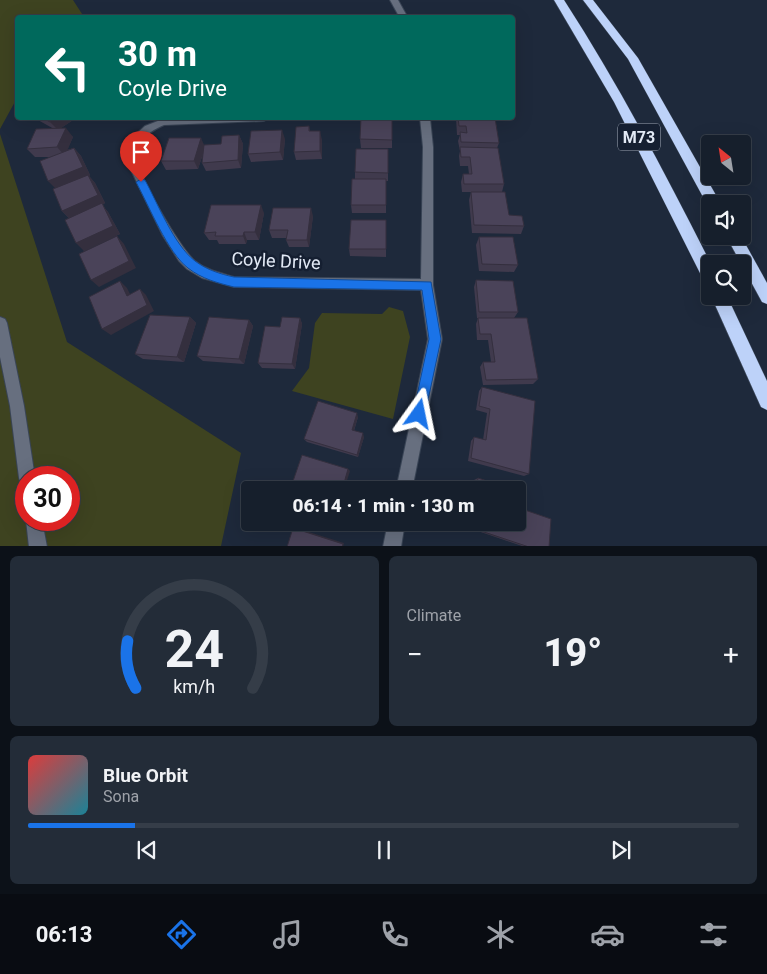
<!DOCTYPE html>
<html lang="en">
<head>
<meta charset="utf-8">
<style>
  :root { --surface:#161f2c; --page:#232c38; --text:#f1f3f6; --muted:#9ea2a9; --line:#353d48; --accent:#1a73e8 }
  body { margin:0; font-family:Roboto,sans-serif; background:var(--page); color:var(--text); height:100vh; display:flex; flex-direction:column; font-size:19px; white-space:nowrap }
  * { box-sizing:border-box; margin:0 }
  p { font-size:16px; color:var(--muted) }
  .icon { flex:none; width:28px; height:28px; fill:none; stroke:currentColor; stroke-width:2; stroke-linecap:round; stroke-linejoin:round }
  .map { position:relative; height:546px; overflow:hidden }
  .drawer { display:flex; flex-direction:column; gap:10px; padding:10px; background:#0c1118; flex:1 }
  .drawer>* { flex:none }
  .banner { position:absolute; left:15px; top:15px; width:500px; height:105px; border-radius:5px; box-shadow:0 5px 20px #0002,0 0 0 1px var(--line); background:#00695c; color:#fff; overflow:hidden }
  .needle { width:32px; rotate:330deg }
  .controls { position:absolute; left:701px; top:135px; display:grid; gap:10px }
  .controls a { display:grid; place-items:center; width:50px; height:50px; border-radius:5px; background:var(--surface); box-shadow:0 5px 20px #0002,0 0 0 1px var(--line); font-size:25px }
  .speed { position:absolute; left:15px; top:466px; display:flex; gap:10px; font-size:25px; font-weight:700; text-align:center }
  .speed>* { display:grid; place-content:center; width:65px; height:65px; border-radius:50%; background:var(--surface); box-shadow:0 5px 20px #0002,0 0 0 1px var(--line); line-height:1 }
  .speed .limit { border:8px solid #d22; background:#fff; color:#111 }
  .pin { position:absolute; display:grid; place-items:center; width:42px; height:42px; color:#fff; margin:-51px -21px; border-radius:50% 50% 50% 0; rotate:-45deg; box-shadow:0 0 5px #0007 }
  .pin .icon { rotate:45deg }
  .me { position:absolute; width:55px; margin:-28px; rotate:12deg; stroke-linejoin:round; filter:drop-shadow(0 0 4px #0008) }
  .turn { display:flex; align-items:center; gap:18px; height:105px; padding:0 20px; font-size:22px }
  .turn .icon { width:65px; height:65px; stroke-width:2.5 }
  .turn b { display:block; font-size:35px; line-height:42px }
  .big { font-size:38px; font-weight:800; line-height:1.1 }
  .drawer .tile { flex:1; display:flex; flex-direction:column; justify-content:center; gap:8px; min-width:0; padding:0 18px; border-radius:8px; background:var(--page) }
  .drawer .dial { align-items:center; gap:0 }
  .dial svg { height:130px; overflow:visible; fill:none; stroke:var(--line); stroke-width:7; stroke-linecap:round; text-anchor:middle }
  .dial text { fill:var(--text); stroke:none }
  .song { display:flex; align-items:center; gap:15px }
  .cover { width:60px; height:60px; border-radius:8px; background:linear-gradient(135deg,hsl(0 70% 55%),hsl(190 70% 35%)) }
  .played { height:5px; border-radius:2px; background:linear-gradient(90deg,var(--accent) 15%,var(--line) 15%) }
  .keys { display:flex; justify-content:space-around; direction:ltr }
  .heat { display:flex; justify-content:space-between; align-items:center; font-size:28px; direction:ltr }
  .drawer .tiles { flex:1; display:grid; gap:10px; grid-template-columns:1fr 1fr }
  .tile:last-child { grid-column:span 2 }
  .trip { position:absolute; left:241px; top:481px; width:285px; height:50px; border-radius:5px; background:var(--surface); box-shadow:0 5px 20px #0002,0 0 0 1px var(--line); font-weight:800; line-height:50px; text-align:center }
  .menu { display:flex; height:80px; justify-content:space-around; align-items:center; background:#090c12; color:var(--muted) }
  .menu .icon { width:35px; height:35px }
  .menu .selected { color:var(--accent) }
  .menu b { font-size:22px; color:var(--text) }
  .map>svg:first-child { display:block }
</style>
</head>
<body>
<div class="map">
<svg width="767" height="547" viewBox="0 0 767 547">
  <rect width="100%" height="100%" fill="#1e293b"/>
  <g fill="#3e4320" fill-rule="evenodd">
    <path d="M0,0h73l11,17 -66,1 -1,80 -17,31z"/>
    <path d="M0,134l67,208 174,111 -20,93h-221zM26,478h43v42h-43z"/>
    <path d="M389,307l14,4 7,26 -17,82 -101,-28 17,-23 6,-45 7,-10 60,1z"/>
  </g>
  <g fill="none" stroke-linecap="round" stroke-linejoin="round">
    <defs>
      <g id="minor">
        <path d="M390,0h8l10,18h-8z"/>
        <path d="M193,118h76l-5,3 -100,4c-9,4 -19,9 -23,18 -2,6 -3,13 -3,19 2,18 43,87 57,99 11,9 26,12 39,16l187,2 2,-132 -3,-29h10l3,29v138l9,54 -30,151h-16l32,-151 -7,-49 -187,-3 -32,-9 -15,-9 -8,-8 -16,-25 -35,-72 3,-22 4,-7 10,-9 18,-7z"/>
        <path d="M0,317l5,2 2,4 17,83 11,72h-9v8l-5,-2 -2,-6 -9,-72 -10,-49z"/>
        <path d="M26,518v2h16l5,27h-18l-3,-27z"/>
        <path d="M388,522h17l-4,25h-18z"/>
      </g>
      <g id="highway">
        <path d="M554,0h10c55,85 101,173 147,264l-1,21 -5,-2 -91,-181z"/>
        <path d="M583,0h10l45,58 83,146h-11l-1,4 -81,-149z"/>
        <path d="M726,236h15l26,47v21l-5,-2z"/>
        <path d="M711,296h16l40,85v29l-6,-3z"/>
      </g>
    </defs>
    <use href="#minor" stroke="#394455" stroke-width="2"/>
    <use href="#highway" stroke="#394455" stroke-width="1"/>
    <use href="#minor" fill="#676f7f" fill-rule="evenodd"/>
    <use href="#highway" fill="#bdd2f9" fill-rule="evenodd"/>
  </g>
  <g fill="#403a4d">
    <path d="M36,118h40l-15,10 12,9 -6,13 7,-2 7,8 9,19 -1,1 6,7 10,20 -3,2 6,7 12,22 -36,17 -15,-33 -7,-7 -7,-23 -3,-31h-17l-8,-8 27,-20 -16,-9z"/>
    <path d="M456,118h39l4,25 -2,5 7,36 -2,8 7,23 15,11 -3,8 -49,-1 -3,-33 2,-8h-9l-1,-10 2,-8h6l-1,-8h-8l-1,-10 1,-5 -2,-10 2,-6h-3z"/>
    <path d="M392,119v29h-31l-1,-9z"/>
    <path d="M309,126l1,5 12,9v19l-26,1 -2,-8z"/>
    <path d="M239,135l4,9 -2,24 -35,3 -4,-8 2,-12 -6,18 -32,1 -5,-9 43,-15 17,-2z"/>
    <path d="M285,139l-2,21 -32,2 -3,-8z"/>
    <path d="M388,149v32h-2v32h-34l-1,-8 4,-26v-7z"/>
    <path d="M264,213l-5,27h-12l-1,4h-27l-2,-4h-8l-5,-7z"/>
    <path d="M313,216l-4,31h-20l-3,-7 1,-2h-15l-3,-8z"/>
    <path d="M386,220v37l-36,-1 -1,-7z"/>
    <path d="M479,237l39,28 -4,7 -35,-1 -3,-26z"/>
    <path d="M476,280l42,32 -4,6 24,61 -5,5 -50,1 -3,-18 3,-5h8l-3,-22h-11l-1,-16 2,-6h-1l-3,-31z"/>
    <path d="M190,317l6,6 -12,39 -41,-3 -8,-5z"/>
    <path d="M300,318l2,6 -7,45 -33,-1 -4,-5 22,-36z"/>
    <path d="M249,320l4,6 -9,38 -41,-3 -6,-5z"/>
    <path d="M482,387l47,87 -5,2 -56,-15 3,-20 3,-4 9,3 4,-27 -11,-3 3,-19z"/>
    <path d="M358,417l-4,14 10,6 -6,20 -51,-15 -3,-3z"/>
    <path d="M478,478l37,12h-42l1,-10z"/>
    <path d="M522,509l27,38h-24l-59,-20 1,-5h51z"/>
  </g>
  <g fill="#342f3e">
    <path d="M56,118h20l-18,12 -8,-8z"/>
    <path d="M66,128l7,9 -8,19 -8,-9z"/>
    <path d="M282,130l3,9 -2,21 -3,-8z"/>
    <path d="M320,131l2,9v19l-2,-8z"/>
    <path d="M239,135l4,9 -2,24 -3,-8z"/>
    <path d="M201,138l4,9 -7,22 -4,-8z"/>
    <path d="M74,148l7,8 9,19 -1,1 6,7 10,20 -3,2 6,7 12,22 -36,17 -8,-8 -6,-24 -8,-8 -6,-22 -8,-8z"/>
    <path d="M261,205l3,8 -5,27 -4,-8z"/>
    <path d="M311,208l2,8 -4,31 -2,-7z"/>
    <path d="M244,232l3,8 -1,4 -3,-8z"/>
    <path d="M117,236l7,8 12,24 -37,19 -8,-7z"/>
    <path d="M120,281l7,7 7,14 -7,-6z"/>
    <path d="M140,289l6,6 8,16 -43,24 -9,-6z"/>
    <path d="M190,317l6,6 -12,39 -7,-5z"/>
    <path d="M300,318l2,6 -7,45 -3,-5z"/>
    <path d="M249,320l4,6 -9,38 -5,-5z"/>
    <path d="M357,413l1,4 -5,16 -1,-3z"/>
    <path d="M363,433l1,4 -6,20 -1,-2z"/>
    <path d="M348,469l2,2 -6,19h-2z"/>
    <path d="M293,528h3l48,15 -1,4z"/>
  </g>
  <g fill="#4a4359" stroke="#342f3e">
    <path d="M43,118h13l-6,4z"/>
    <path d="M361,118l31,1v21l-32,-1z"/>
    <path d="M458,118h37l4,25 -38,-1 -1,-10 7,1 -1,-7h-7z"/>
    <path d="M309,126v5h11v20l-26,1 2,-25z"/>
    <path d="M66,128l-9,19 -30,2 9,-20z"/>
    <path d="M282,130l-2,22 -32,2 3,-23z"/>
    <path d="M239,135l-1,25 -36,3 2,-18 17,-1 1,-8z"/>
    <path d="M169,138h32l-7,23h-33z"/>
    <path d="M460,147l38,1 6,36h-40l-1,-10h9l-2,-17h-9z"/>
    <path d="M74,148l9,19 -35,14 -8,-20z"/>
    <path d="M356,149h32v24l-33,-1z"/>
    <path d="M88,175l10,20 -36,16 -9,-22z"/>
    <path d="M352,179h34v26h-35z"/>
    <path d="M471,192h34l4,23 13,1 2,10 -50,-1z"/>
    <path d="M102,203l11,23 -37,17 -11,-23z"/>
    <path d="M211,205h50l-6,27h-11l-1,4h-28l1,-4 -12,1z"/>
    <path d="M273,208h38l-4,32h-21l2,-10h-19z"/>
    <path d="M351,220h35v29h-37z"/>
    <path d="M117,236l12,25 -38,19 -12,-26z"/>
    <path d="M479,237h34l5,28 -36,-1z"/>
    <path d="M476,280l37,1 5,31h-39z"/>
    <path d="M120,281l7,15 13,-7 7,16 -45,24 -13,-32z"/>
    <path d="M150,315l40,2 -13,40 -42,-3z"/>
    <path d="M209,317l40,3 -10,39 -42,-3z"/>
    <path d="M282,317l18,1 -8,46 -34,-1 7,-37 15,1z"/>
    <path d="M478,318h49l11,61 -52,1 -3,-18h12l-4,-28h-11z"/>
    <path d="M482,387l53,14 -6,73 -58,-16 3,-21 12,3 4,-31 -11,-3z"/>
    <path d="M318,401l39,12 -5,17 11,3 -6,22 -53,-16z"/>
    <path d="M302,455l46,14 -6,21h-52z"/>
    <path d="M478,478l37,12h-39z"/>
    <path d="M518,491l6,2 -2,16 29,10 -2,28h-20l-60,-20 1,-5h48z"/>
    <path d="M293,528l50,16 -1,3h-55z"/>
  </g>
  <path fill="#1a73e8" stroke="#114b97" d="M141,179l4,1c13,24 29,65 50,81 12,9 25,13 39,16l197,5 10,57 -17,80 -5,2 -4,-2 -2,-5 16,-75 -7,-49 -188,-3c-16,-4 -32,-8 -46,-19 -20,-15 -39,-62 -52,-86z"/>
  <g text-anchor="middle" stroke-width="5" stroke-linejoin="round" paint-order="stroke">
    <rect fill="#151f31" stroke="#a4acba" stroke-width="1" x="618" y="123.5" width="42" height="27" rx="4"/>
    <g font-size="16" font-weight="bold" fill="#e2e9f5">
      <text x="639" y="143">M73</text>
    </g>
    <g font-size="18" fill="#e2e9f5" stroke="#151f31">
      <text transform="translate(276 261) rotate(3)" y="6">Coyle Drive</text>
    </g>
  </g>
</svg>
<div class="controls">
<a><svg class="needle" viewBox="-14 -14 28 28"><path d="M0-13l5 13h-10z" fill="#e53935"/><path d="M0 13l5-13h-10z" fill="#9ea2a9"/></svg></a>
<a><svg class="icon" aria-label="sound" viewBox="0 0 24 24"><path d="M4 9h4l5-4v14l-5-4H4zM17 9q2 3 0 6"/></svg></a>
<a><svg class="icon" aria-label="search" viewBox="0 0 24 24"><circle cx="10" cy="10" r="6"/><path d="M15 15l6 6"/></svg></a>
</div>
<div class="speed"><div class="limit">30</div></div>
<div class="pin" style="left:141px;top:182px;background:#d93025"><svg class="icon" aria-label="arrive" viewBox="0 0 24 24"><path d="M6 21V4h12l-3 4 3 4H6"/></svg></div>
<svg class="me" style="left:419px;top:414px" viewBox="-20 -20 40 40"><path d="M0-17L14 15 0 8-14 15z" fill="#1a73e8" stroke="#fff" stroke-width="4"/></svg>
<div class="trip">06:14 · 1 min · 130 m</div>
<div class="banner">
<div class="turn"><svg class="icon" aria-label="left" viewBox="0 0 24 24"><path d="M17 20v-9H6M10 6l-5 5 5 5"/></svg><div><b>30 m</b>Coyle Drive</div></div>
</div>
</div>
<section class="drawer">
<div class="tiles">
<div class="tile dial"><svg viewBox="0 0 100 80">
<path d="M14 69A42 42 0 1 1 86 69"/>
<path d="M14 69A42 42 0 0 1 9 40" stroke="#1a73e8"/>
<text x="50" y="56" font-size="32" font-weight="700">24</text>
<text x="50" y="72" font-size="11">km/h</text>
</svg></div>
<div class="tile"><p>Climate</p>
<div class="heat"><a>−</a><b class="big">19°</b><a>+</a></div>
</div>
<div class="tile">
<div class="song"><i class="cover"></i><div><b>Blue Orbit</b><p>Sona</p></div></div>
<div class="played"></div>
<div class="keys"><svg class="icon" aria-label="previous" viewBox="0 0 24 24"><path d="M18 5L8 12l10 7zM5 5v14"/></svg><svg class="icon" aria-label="pause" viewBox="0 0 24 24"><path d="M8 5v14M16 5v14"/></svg><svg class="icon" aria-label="next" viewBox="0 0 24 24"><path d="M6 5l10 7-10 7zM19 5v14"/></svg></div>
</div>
</div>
</section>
<nav class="menu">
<b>06:13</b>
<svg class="icon selected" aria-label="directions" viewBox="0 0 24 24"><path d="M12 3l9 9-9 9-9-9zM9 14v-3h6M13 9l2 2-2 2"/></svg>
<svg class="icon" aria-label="music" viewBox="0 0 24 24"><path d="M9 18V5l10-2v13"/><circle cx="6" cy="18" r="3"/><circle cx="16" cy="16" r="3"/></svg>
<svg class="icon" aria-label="phone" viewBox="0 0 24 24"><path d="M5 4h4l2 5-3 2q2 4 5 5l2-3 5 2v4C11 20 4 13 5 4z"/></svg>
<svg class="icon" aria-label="climate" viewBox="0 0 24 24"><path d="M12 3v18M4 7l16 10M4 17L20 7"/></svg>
<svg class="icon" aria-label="car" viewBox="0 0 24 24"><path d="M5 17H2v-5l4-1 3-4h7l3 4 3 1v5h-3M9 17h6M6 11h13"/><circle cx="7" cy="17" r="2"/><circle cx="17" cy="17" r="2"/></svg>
<svg class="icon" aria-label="filters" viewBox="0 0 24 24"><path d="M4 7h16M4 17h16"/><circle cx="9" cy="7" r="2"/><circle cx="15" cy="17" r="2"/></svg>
</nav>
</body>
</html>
